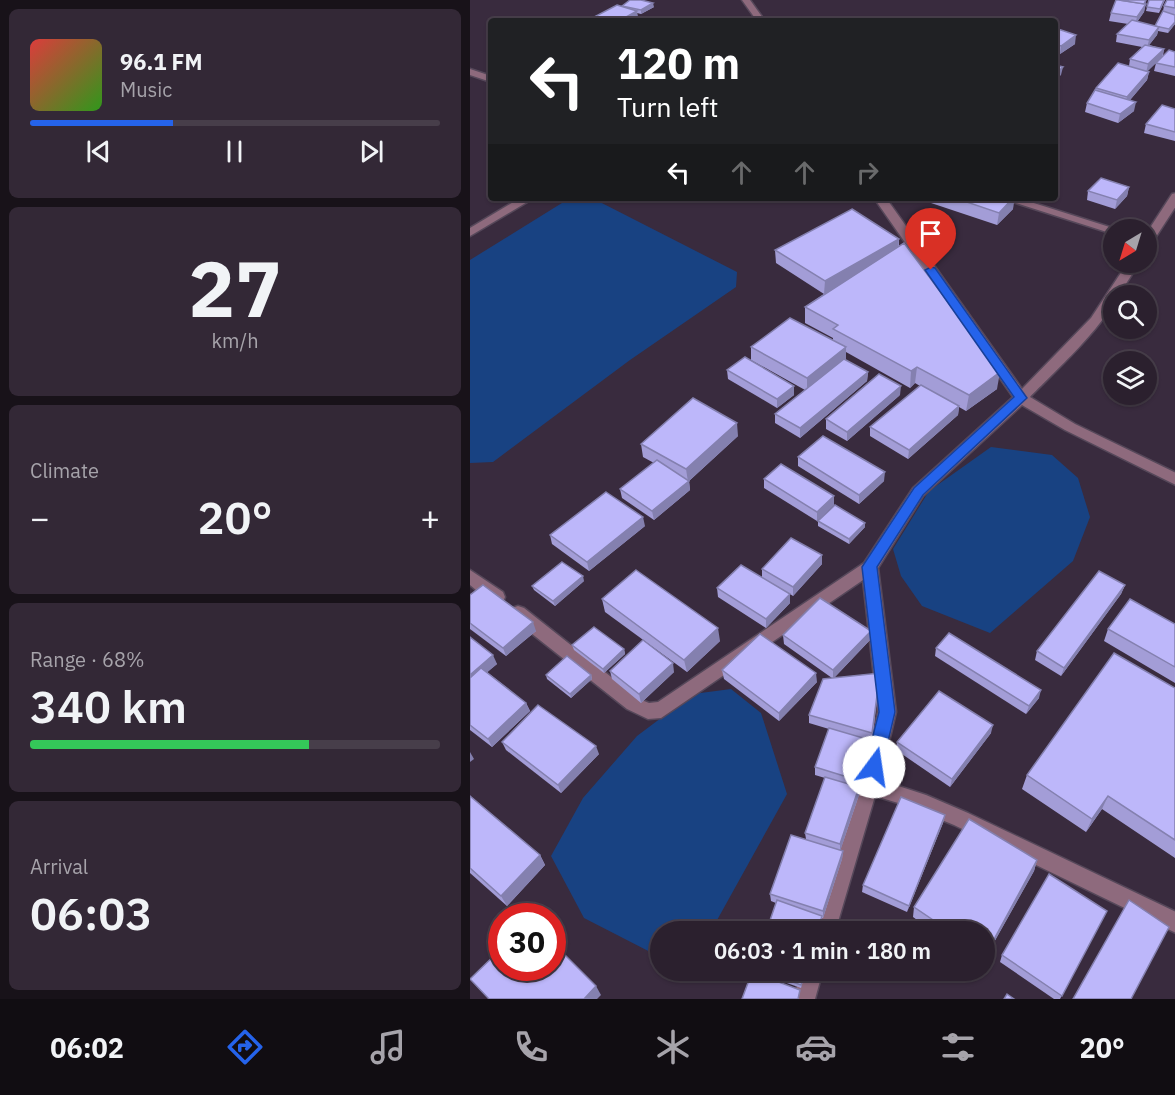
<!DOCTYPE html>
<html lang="en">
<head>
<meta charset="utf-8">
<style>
  :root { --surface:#2b202e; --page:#332836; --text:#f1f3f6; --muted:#a6a3aa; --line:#473e4a; --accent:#2563eb }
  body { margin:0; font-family:"IBM Plex Sans",sans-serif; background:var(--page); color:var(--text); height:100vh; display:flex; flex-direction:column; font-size:22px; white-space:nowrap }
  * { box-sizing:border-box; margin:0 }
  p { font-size:20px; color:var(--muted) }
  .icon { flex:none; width:33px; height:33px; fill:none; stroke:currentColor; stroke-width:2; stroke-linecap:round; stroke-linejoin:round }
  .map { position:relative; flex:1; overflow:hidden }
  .sheet { display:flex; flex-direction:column; gap:9px; padding:9px; background:#181219; width:470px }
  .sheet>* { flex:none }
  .guide { position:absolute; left:18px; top:18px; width:570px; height:183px; border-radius:6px; box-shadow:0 2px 4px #0004,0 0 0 2px var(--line); background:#202124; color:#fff; overflow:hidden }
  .needle { width:39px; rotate:218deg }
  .controls { position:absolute; left:633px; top:219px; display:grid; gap:12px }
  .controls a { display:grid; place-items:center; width:54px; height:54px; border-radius:50%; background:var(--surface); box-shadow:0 2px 4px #0004,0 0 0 2px var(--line); font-size:30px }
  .speed { position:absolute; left:18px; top:903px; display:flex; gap:12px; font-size:30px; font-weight:700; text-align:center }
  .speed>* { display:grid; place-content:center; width:78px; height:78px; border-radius:50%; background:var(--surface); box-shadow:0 2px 4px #0004,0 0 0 2px var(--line); line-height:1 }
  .speed .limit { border:9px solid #d22; background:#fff; color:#111 }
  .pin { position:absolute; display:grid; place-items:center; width:51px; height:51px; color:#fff; margin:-62px -26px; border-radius:50% 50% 50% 0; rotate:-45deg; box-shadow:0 0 6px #0007 }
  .pin .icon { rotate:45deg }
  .me { position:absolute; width:66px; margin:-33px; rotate:14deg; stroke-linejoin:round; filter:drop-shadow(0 0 4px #0008) }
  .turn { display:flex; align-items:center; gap:21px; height:126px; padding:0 30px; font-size:27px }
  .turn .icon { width:78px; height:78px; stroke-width:2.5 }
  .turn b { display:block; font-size:42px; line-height:51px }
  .lanes { display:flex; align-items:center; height:57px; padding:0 30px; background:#0003; justify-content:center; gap:30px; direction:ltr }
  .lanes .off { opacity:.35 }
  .big { font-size:45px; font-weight:600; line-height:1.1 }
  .sheet .widget { flex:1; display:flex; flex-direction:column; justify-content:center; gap:9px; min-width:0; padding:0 21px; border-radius:9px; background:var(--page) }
  .sheet .dial { align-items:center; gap:0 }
  .dial b { font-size:78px; line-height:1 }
  .song { display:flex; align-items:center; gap:18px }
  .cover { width:72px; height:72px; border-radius:9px; background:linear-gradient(135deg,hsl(0 70% 55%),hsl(110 70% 35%)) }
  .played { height:6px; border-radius:3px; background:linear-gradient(90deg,var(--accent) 35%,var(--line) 35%) }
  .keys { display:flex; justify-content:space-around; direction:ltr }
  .heat { display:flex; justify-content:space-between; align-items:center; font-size:33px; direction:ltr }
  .charge { height:9px; border-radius:4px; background:linear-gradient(90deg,#34c759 68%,var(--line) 0) }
  .trip { position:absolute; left:180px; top:921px; width:345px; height:60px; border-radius:30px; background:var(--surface); box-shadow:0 2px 4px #0004,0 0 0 2px var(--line); font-weight:600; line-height:60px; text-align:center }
  .tabs { display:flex; height:96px; justify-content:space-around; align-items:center; background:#110d12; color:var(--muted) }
  .tabs .icon { width:42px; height:42px }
  .tabs .current { color:var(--accent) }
  .tabs b { font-size:27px; color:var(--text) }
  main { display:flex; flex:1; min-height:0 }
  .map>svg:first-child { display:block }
</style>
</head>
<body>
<main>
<section class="sheet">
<div class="widget">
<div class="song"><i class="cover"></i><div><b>96.1 FM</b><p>Music</p></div></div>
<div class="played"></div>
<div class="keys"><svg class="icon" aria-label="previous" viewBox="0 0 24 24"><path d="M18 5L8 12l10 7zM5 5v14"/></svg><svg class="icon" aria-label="pause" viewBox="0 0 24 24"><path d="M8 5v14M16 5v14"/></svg><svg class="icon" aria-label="next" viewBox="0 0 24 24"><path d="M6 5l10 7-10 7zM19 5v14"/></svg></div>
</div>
<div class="widget dial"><b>27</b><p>km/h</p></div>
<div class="widget"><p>Climate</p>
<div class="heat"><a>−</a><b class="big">20°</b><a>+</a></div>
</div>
<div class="widget"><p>Range · 68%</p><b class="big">340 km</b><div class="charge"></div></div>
<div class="widget"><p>Arrival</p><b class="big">06:03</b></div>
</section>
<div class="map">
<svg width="706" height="999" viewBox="0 0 706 999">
  <rect width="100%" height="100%" fill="#392b3e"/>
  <g fill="#184282">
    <path d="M100,198h22l145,74 -1,15 -106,73 -137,102 -23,1v-203z"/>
    <path d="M521,447l61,8 26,23 12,39 -17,44 -83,72 -68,-27 -21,-30 -8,-27 36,-58z"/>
    <path d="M261,689l30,24 26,81 -76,137 -51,1v25l-76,-39 -33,-62 32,-58 54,-62 56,-42z"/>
  </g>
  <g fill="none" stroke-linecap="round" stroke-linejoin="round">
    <defs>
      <g id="minor">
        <path d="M272,0h8l15,21h-8z"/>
        <path d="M0,69l21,7v6l-21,-7z"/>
        <path d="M706,193v13l-26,40 -4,1v-13l26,-40z"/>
        <path d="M50,198h14l-64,38v-8z"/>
        <path d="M404,198h12l136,191 69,-71 37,-56h12l-22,34h-4c0,22 -66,82 -84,101l45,27 101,49v12l-111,-55 -43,-25 -99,91 -45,72 18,144 -16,68 46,15 42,18 208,99v21l-222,-108 -46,-19 -33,-10 -40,136h-20l45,-146 18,-74 -15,-132 -202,138 -13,1 -21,-10 -115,-91 -2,-5 2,-5 6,-2 6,2 115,91 10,4 9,-1 206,-139 49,-75 100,-91z"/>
        <path d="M530,198h18l101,32h-5v4l-4,-1z"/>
        <path d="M0,570l33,22 2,5 -2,5c-13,4 -24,-10 -33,-17z"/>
        <path d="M332,970h21l-8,29h-22z"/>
      </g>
    </defs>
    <use href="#minor" stroke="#56485a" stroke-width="3"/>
    <use href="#minor" fill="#8e6a7d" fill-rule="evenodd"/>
  </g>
  <g fill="#a39dd7">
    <path d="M646,0h30l-2,12 -7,10 18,4 8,-15 1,-5 11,-6v24l-7,9 -10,-2 -1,4 -8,10 15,4 -1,7 12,-4v24l-21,-5 2,-8 -9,8 2,1 -2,8 -17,20 4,11 -16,12 -33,-11 2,-9 9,-15 33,-22 1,-7 12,-12 -26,-5 1,-8 11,-10 -19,-3 2,-8z"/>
    <path d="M679,0h16l-6,13 -13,-2z"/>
    <path d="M152,6l32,1 -13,7 -4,-1 1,6 -3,2h-38l-1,-5z"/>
    <path d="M585,28l20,16 -15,10 -5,-1z"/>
    <path d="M705,109v32l-31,-8 2,-9z"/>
    <path d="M21,181v12l-2,-1 -2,-9z"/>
    <path d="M659,187l-2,9 -12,13 -28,-9 1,-9z"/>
    <path d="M35,198h16l-6,4z"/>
    <path d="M446,198h98l-1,11 -16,16z"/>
    <path d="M429,239v8l98,142 -31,22 -7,-4 -1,8 -50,44 -38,-23v-9l50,-41 -5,-3 -5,5 -64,-36v8l22,12 -1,9 -67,57 -25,-15v-9l30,-24 -54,-30v-13l82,-7v-2l-28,-15v-16l19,-13 -48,-31 -1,-13z"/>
    <path d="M257,370l67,16v9l-17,13 -49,-29z"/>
    <path d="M430,395l-53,46 -21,-12v-10z"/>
    <path d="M268,436l-49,45 1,9 -36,30 -32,-22 -2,-9 34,-26 -11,-6 -2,-13z"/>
    <path d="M328,457l86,24 -25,23 -61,-38z"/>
    <path d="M294,479l70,17v9l-17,16 -53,-33z"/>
    <path d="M348,521l47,2v4l-16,17 -31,-18z"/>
    <path d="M175,526l-56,45 -37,-27 -2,-9z"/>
    <path d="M352,564l-29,32 -3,-2v9l-24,25 -48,-31 -1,-9 45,-11v-8z"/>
    <path d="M114,581l-29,25 -21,-16 -2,-4z"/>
    <path d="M655,585l-4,9 -60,82 -26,-16 2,-9z"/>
    <path d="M0,595l66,36 -30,25 -36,-27z"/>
    <path d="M132,599l118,42 -33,31 -82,-60z"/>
    <path d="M705,624v59l-71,-42 4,-12z"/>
    <path d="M401,631l-1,9 -36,38 45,4 -7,60 -2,-1 -1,7 -12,38 2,9 -19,56h3l-1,8 -19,59h-1v4l-51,-21 -1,-7 36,-55 -1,-6 20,-55 -10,-3v-8l14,-38 -20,-6v-8l23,-37 -48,-34 -1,-9z"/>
    <path d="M0,637l27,27 -10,8 39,31 4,8 -38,36 -22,-17z"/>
    <path d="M102,645l52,4 1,5 -21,19 -30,-23z"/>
    <path d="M466,648l103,50 -13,16 -91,-58z"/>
    <path d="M252,670l95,12 -38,39 -55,-42z"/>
    <path d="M140,671l64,1 -33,31 -29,-24z"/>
    <path d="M76,675h45l1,4 -21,19 -24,-19z"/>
    <path d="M705,688v170l-73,-49 -16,23 -64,-43 5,-14z"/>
    <path d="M521,733l-41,54 -54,-37 1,-8z"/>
    <path d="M32,742l97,12 -38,39 -55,-43z"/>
    <path d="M0,796l70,59 5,10 -38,41 -37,-33z"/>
    <path d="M475,815l-2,8 -36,89 -45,-20 1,-7z"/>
    <path d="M567,860l-3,11 -50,89v-28h-50l-21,-15 1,-10z"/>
    <path d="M637,911l-47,88h-6l-54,-37 2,-7z"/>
    <path d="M286,970h50l-5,18 -45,-16z"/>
  </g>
  <g fill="#8480af">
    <path d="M676,0l-3,8 3,-4 -2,8 -9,13 2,-8z"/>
    <path d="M183,3l1,4 -13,7v-4z"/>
    <path d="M167,11l1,8 -3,2h-16z"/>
    <path d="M705,22v2l-7,9 1,-4z"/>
    <path d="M689,27l-2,8 -10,13 2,-8z"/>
    <path d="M606,35l-1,9 -15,10 1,-8z"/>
    <path d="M694,49l-2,8 -16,16 2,-9z"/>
    <path d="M593,67l-2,8 -6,6v-7z"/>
    <path d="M679,72l-2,8 -22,26 2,-9z"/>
    <path d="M666,102l-2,9 -16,12 2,-9z"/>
    <path d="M659,187l-2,9 -12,13 2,-9z"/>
    <path d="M44,198h7l-6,4z"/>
    <path d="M543,198h1l-1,11 -16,16 2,-12z"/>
    <path d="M429,239l-1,13 -74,42 1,-13z"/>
    <path d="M376,347v13l-39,31v-13z"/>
    <path d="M447,367l-2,16 -5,5 1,-17z"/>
    <path d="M398,372l-1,9 -67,57v-10z"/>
    <path d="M530,372l-3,17 -31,22 3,-16z"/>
    <path d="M324,386v9l-17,13v-9z"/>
    <path d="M431,386l-1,9 -53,46v-9z"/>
    <path d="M489,406l-1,9 -50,44 1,-9z"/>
    <path d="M267,423l1,13 -49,45 1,9 -36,30 -2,-9 36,-29 -2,-13z"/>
    <path d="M415,472l-1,9 -25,23v-9z"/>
    <path d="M364,496v9l-17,16v-9z"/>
    <path d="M173,517l2,9 -56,45 -2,-9z"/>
    <path d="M395,523v4l-16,17v-5z"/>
    <path d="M352,555v9l-29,32v-9z"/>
    <path d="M113,576l1,5 -29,25 -2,-5z"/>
    <path d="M655,585l-4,9 -60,82 3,-8z"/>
    <path d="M320,594v9l-24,25v-9z"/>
    <path d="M63,622l3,9 -30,25 -3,-8z"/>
    <path d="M248,628l2,13 -33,31 -3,-12z"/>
    <path d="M401,631l-1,9 -37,39v-9z"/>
    <path d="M154,649l1,5 -21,19 -1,-4z"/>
    <path d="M23,655l4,9 -27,23v-12z"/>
    <path d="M203,663l1,9 -33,31 -2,-9z"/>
    <path d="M346,673l1,9 -38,39v-8z"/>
    <path d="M121,675l1,4 -21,19 -1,-4z"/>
    <path d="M571,690l-2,8 -13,16 3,-8z"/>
    <path d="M56,703l4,8 -38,36 -4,-8z"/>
    <path d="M523,725l-2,8 -41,54 2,-8z"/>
    <path d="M400,740l-1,8 -12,39v-7z"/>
    <path d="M126,746l3,8 -38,39 -3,-8z"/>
    <path d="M0,752l4,7 -4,3z"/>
    <path d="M389,787v8l-19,56v-7z"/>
    <path d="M638,796l-6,13 -16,23 6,-13z"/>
    <path d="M475,815l-2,8 -36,89 2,-6z"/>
    <path d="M373,851l-1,8 -19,59v-7z"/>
    <path d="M70,855l5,10 -38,41 -6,-10z"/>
    <path d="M567,860l-3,11 -50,89 2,-6z"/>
    <path d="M352,916v6l-3,10h-2z"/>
    <path d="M335,970h1l-5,18v-3z"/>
    <path d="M126,986l5,9 -4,4h-13z"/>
  </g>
  <g fill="#bdb7fa" stroke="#8480af" stroke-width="1.5">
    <path d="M160,0h11l12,3 -12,7 -19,-4z"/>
    <path d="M646,0h3l27,4 -9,13 -26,-4z"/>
    <path d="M649,0h27l-2,4z"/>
    <path d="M679,0h15l-4,9 -13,-2z"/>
    <path d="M697,0h8v8l-11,-2z"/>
    <path d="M147,5l20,6 -18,10h-6l-17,-5z"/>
    <path d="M693,11l12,4v7l-6,7 -14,-3z"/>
    <path d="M33,17l11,4h-18z"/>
    <path d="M662,20l27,7 -10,13 -32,-6z"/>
    <path d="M585,28l21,7 -15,11 -6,-2z"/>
    <path d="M675,45l19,4 -16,15 -18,-5z"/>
    <path d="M699,50l6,2v15l-19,-4z"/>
    <path d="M648,63l31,9 -22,25 -31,-9z"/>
    <path d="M585,65l8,2 -8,7z"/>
    <path d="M625,90l41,12 -16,12 -33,-11z"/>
    <path d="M692,105l13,4v23l-29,-8z"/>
    <path d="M631,178l28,9 -12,13 -29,-9z"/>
    <path d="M485,198h58l-14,15z"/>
    <path d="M382,209l47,30 -74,42 -50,-31z"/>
    <path d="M434,243l96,129 -31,23 -52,-28 -6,4 -78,-42 5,-4 -33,-18z"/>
    <path d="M320,318l56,29 -39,31 -56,-31z"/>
    <path d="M275,357l49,29 -17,13 -50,-29z"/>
    <path d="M374,359l24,13 -68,56 -25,-14z"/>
    <path d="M409,374l22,12 -54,46 -21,-13z"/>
    <path d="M451,385l38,21 -50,44 -39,-23z"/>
    <path d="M223,398l44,25 -51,46 -45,-25z"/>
    <path d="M353,436l62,36 -26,23 -61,-38z"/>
    <path d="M187,460l32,21 -37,30 -32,-22z"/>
    <path d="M311,464l53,32 -17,16 -53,-33z"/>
    <path d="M136,492l37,25 -56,45 -37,-27z"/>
    <path d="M365,505l30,18 -16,16 -31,-18z"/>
    <path d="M321,538l31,17 -29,32 -31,-18z"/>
    <path d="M92,562l21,14 -30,25 -21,-15z"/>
    <path d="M271,565l49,29 -24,25 -49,-31z"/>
    <path d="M166,570l82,58 -34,32 -82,-61z"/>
    <path d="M629,571l26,14 -61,83 -27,-17z"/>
    <path d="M13,585l50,37 -30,26 -33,-25v-28z"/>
    <path d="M350,598l51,33 -38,39 -50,-35z"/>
    <path d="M660,599l45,25v43l-67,-38z"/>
    <path d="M124,627l30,22 -21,20 -31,-24z"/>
    <path d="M479,633l92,57 -12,16 -93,-58z"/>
    <path d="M290,634l56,39 -37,40 -57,-43z"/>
    <path d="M0,637l23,18 -23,20z"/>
    <path d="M173,640l30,23 -34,31 -29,-23z"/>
    <path d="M644,653l61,35v152l-67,-44 -16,23 -65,-44z"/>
    <path d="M97,656l24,19 -21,19 -24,-19z"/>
    <path d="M11,668l45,35 -38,36 -18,-14v-47z"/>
    <path d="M410,673l-8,60 -63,-18 14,-36z"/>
    <path d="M469,691l54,34 -41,54 -55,-37z"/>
    <path d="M68,705l58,41 -38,39 -56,-43z"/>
    <path d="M359,728l41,12 -13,40 -42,-13z"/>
    <path d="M355,777l34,10 -19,57 -35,-11z"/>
    <path d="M0,796l70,59 -39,41 -31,-28z"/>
    <path d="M431,797l44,18 -36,91 -46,-21z"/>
    <path d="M499,819l68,41 -51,94h-2v-22h-33l-37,-25z"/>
    <path d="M321,835l52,16 -20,60 -53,-17z"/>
    <path d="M579,874l58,37 -45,85 -60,-41z"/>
    <path d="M307,900l45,16 -5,16h-51z"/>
    <path d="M659,900l40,27 -38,72h-58z"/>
    <path d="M82,942l44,44 -12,13h-95l-19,-20 32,-31v20h50z"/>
    <path d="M289,970h46l-4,15z"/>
    <path d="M282,972l48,18 -2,9h-56z"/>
    <path d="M537,994l7,5h-10z"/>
  </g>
  <path fill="#2563eb" stroke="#184099" stroke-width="1.5" d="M461,267l4,1 92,130 -104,97 -46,72 18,145 -13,55 -2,6 -6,2 -6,-2 -3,-6 14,-55 -17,-145 52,-79 100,-91 -89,-127z"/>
</svg>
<div class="controls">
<a><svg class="needle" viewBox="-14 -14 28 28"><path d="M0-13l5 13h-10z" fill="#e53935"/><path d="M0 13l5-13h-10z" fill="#a6a3aa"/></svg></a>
<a><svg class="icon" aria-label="search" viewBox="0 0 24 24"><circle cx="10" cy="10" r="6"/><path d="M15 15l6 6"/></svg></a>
<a><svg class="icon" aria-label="layers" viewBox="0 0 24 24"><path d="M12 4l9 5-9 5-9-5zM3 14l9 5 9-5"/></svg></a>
</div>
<div class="speed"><div class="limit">30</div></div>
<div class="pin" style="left:461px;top:270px;background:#d93025"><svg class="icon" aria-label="arrive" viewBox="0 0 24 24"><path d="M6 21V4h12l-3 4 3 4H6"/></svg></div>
<svg class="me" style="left:404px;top:767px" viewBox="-20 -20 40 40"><circle r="19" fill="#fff"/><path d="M0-13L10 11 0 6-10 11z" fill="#2563eb"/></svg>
<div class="trip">06:03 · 1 min · 180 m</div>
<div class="guide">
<div class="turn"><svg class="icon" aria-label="left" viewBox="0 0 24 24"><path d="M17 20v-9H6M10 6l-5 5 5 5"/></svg><div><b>120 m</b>Turn left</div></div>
<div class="lanes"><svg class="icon" aria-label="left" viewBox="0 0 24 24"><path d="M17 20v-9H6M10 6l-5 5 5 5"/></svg><svg class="icon off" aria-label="ahead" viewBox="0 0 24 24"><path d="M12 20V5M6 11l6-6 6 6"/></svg><svg class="icon off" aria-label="ahead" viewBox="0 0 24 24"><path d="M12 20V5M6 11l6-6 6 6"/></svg><svg class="icon off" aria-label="right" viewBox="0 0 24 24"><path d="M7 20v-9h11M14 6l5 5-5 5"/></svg></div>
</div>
</div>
</main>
<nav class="tabs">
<b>06:02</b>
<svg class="icon current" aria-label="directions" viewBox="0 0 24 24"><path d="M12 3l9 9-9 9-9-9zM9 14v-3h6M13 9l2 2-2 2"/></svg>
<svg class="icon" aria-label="music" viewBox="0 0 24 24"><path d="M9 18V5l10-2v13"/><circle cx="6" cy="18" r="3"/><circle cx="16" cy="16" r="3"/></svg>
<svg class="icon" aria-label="phone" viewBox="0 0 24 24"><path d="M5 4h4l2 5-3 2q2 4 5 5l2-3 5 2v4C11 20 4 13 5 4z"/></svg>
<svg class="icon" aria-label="climate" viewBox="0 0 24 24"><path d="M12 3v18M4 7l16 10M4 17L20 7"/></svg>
<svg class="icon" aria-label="car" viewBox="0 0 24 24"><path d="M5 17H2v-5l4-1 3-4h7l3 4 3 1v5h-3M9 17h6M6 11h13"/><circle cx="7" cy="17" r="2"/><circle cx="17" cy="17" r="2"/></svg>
<svg class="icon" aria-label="filters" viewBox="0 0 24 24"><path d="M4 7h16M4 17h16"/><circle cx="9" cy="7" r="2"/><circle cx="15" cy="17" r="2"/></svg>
<b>20°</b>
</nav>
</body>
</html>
